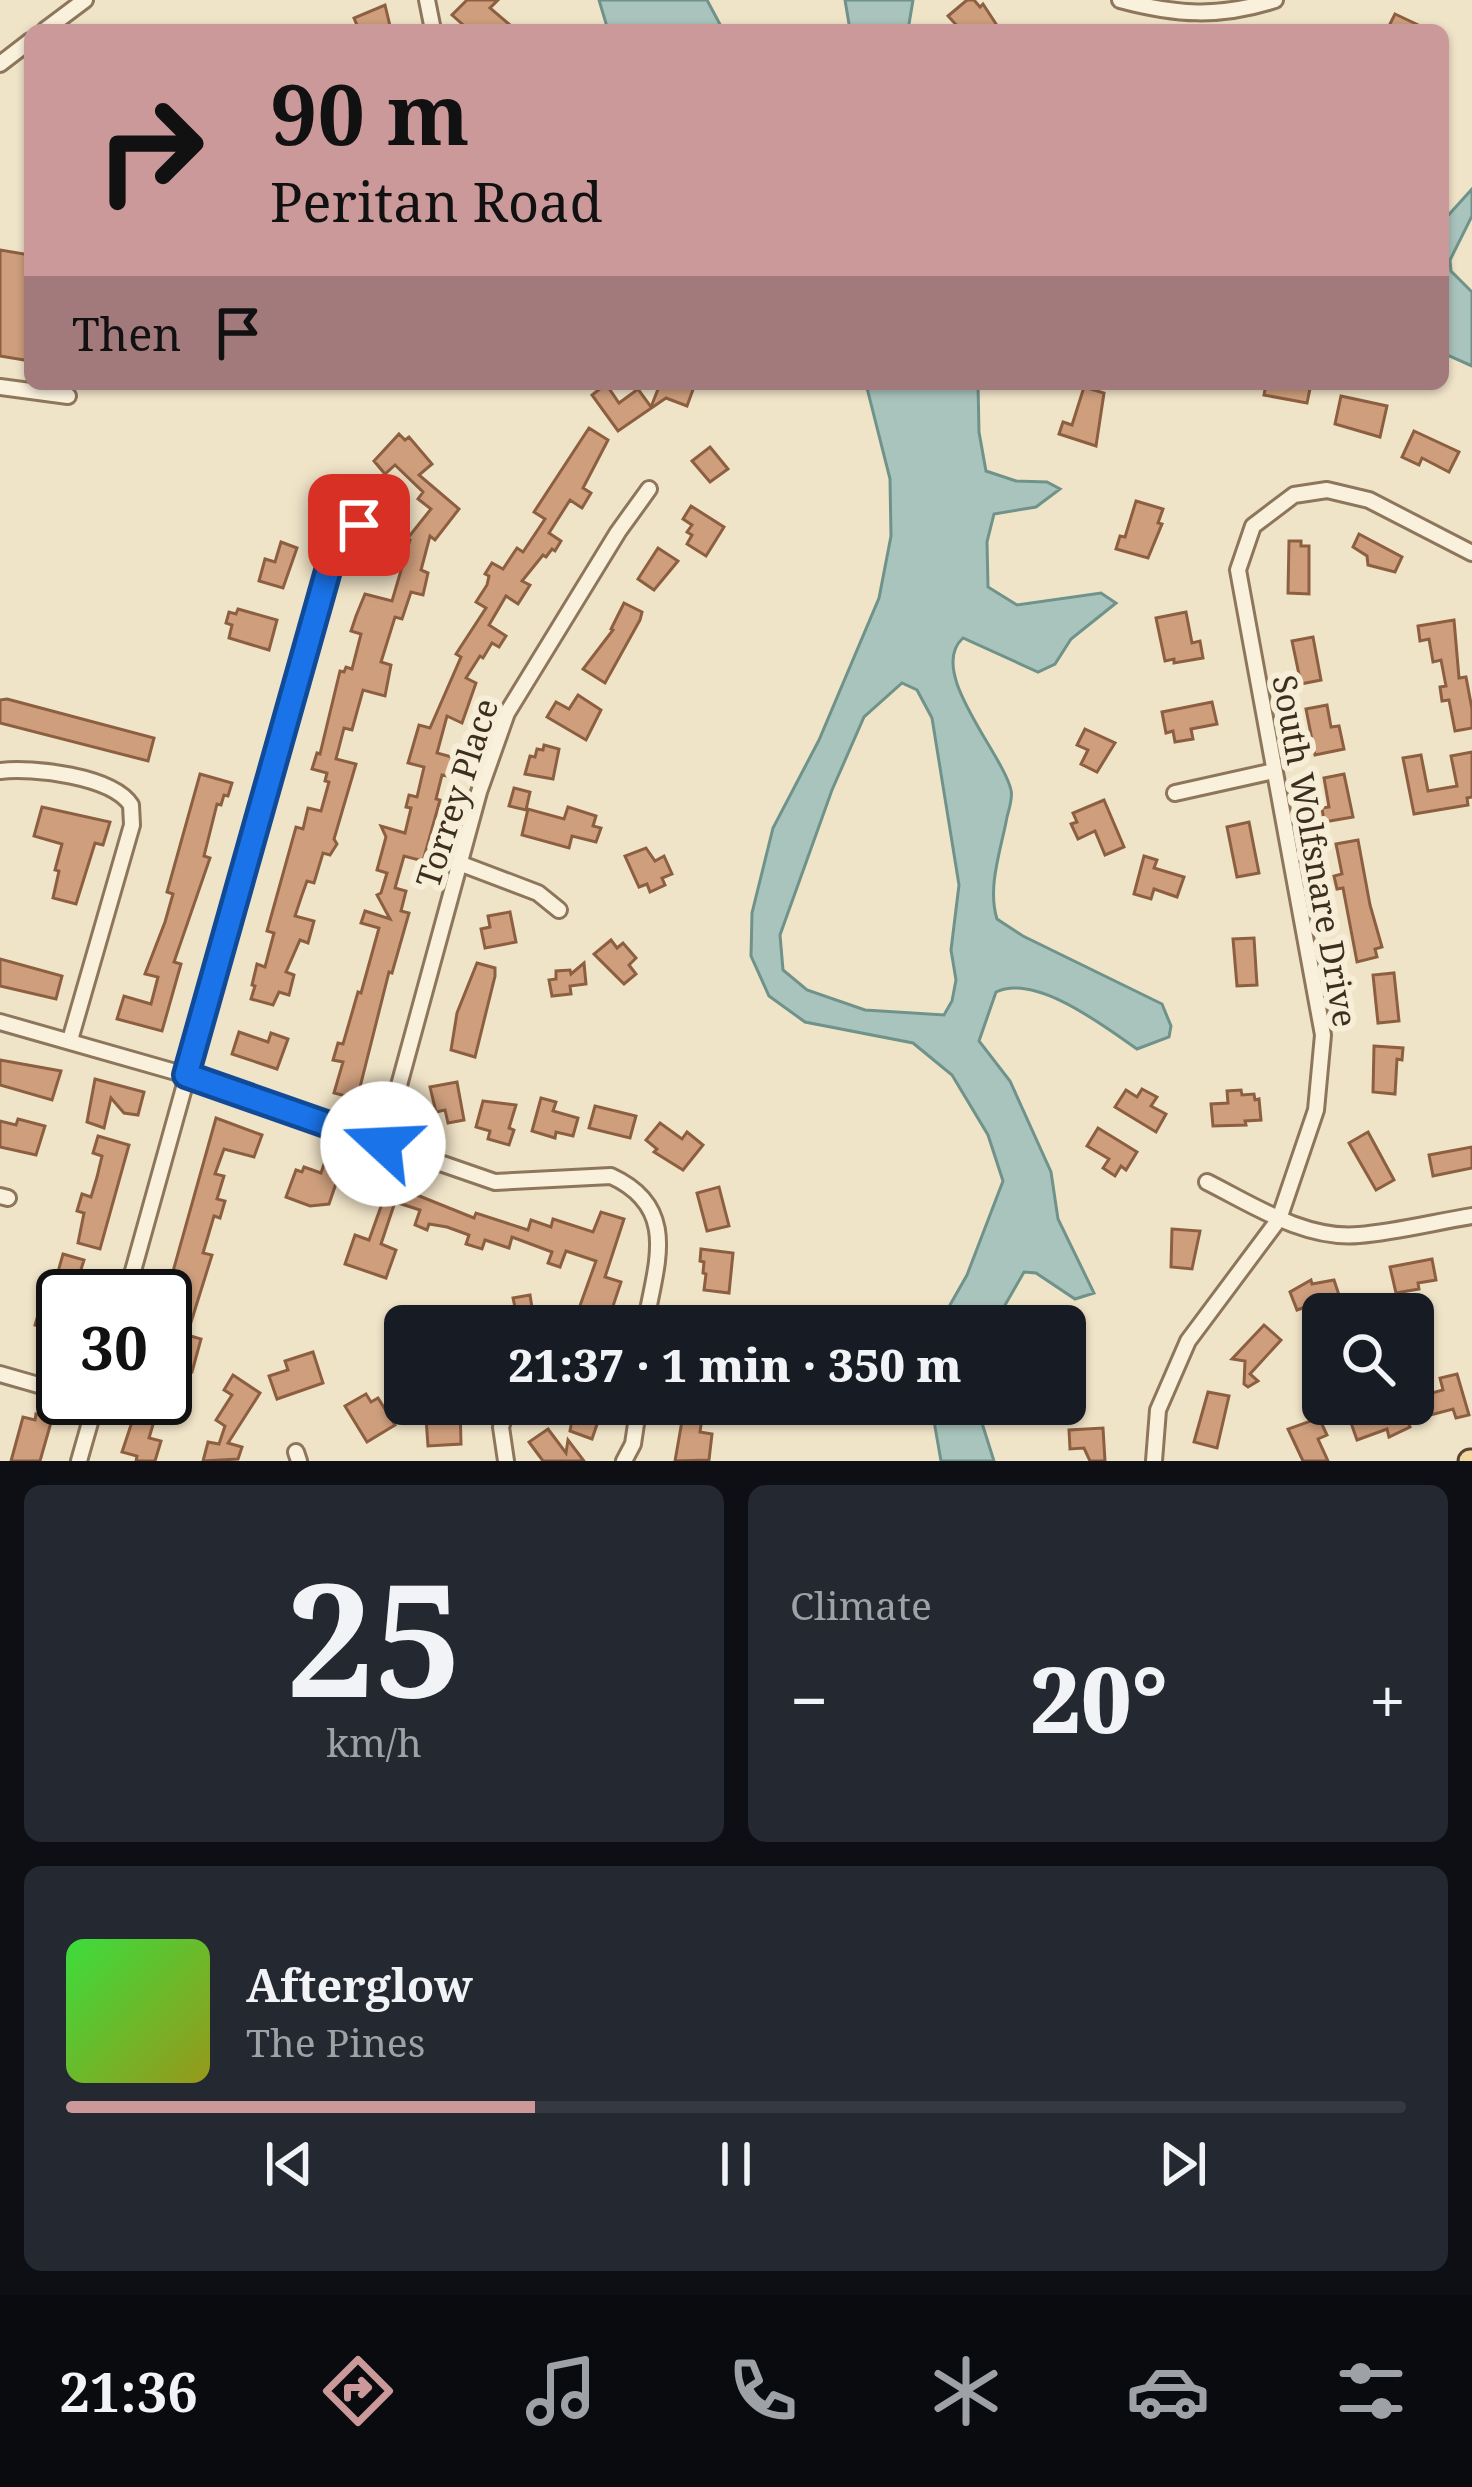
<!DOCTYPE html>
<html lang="en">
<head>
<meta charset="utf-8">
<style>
  :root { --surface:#171b24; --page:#242831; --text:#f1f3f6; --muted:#9ea1a6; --line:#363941; --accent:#cc999b }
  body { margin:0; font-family:"Noto Serif",serif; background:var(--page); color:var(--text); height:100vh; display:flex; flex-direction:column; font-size:45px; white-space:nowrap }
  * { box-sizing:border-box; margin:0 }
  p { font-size:39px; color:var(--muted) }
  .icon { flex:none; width:66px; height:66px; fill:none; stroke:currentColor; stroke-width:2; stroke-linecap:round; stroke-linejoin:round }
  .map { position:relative; height:1461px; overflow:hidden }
  .panel { display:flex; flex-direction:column; gap:24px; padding:24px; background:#0d0f14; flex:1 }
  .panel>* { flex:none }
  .banner { position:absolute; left:24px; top:24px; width:1425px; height:366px; border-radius:18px; box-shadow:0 3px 9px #0004; background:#cc999b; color:#111; overflow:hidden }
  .buttons { position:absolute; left:1302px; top:1293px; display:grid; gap:24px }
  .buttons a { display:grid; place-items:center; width:132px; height:132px; border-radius:18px; background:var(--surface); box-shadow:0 3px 9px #0004; font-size:60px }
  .speed { position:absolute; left:36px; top:1269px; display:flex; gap:24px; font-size:60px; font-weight:700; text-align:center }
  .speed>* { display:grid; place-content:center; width:156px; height:156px; border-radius:50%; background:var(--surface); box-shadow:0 3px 9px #0004; line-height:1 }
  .speed .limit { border:6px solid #111; border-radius:18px; background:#fff; color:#111 }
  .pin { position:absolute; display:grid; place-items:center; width:102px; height:102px; color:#fff; margin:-51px; border-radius:24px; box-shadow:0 6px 18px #0006 }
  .me { position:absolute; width:132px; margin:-66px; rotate:290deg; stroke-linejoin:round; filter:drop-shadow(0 0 9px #0008) }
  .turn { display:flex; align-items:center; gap:42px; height:252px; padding:0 48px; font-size:54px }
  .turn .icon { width:156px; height:156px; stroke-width:2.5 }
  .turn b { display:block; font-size:84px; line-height:102px }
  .then { display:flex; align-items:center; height:114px; padding:0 48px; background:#0003; gap:24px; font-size:45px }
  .big { font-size:90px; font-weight:800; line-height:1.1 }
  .panel .tile { flex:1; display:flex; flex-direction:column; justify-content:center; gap:18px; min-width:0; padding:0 42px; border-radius:18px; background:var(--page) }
  .panel .dial { align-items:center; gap:0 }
  .dial b { font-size:156px; line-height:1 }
  .song { display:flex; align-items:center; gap:36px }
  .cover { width:144px; height:144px; border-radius:18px; background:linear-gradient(135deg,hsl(120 70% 55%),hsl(60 70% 35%)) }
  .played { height:12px; border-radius:6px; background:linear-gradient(90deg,var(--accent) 35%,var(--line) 35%) }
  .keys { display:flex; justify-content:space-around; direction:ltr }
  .heat { display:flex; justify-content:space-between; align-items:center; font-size:66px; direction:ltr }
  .panel .tiles { flex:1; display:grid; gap:24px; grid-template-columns:1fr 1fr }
  .tile:last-child { grid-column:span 2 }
  .trip { position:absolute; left:384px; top:1305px; width:702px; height:120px; border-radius:18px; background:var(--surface); box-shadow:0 3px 9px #0004; font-weight:800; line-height:120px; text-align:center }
  .tabs { display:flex; height:192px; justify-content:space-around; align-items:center; background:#090b0e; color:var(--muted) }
  .tabs .icon { width:84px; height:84px }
  .tabs .current { color:var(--accent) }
  .tabs b { font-size:54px; color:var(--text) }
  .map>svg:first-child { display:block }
</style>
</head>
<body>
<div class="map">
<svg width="1472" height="1461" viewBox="0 0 1472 1461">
  <rect width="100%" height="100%" fill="#f0e4c8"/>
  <g fill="#a9c4bc" stroke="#6f938a" stroke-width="3" fill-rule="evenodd">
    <path d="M599,0h108l16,30h-115z"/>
    <path d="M845,0h68l-5,30h-58z"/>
    <path d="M1472,189v27l-22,44 1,11 21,21v74l-29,-13v-132z"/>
    <path d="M866,384h112l1,48 7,39 30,10 31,1 13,7 -24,18 -42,7 -7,28 1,45 29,18 84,-12 15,10 -45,36 -16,25 -17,8 -75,-34c-37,33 39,114 48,152 2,8 -2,19 -4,27 -6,33 -20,70 -10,102l26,17 139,68 9,22 -2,11 -32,12c-32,-22 -101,-76 -141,-57l-17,49 31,40 41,91 7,47 36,74 -19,6 -39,-26 -12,-1 -31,54h-55l29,-51 36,-94 -15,-46 -36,-60 -39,-32 -108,-21 -36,-26 -18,-40 1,-43 21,-85 46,-88 60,-142 12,-62 -1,-57zM902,683l15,7 15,28 27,167 -8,65 5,30 -4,21 -8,14 -79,-5 -58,-20 -24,-20 -3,-35 52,-145 32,-73z"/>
    <path d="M931,1404h51l-1,16 13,41h-53z"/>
  </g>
  <g fill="#cf9f7d" stroke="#8d5f41" stroke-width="3">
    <path d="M467,0h31l-8,8 26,22h-47l-17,-15z"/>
    <path d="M967,0h7l6,7 3,-3 17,26h-39l-13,-14z"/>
    <path d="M385,5l6,25h-32l-5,-12z"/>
    <path d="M1395,14l34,16h-42z"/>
    <path d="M0,250l30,5v106l-30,-5z"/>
    <path d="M606,384l13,19 19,-14 13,18 9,-23h35l-8,22 -21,-8 -48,33 -26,-36z"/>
    <path d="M1266,384h45l-4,19 -43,-8z"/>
    <path d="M1084,387l20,6 -8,53 -37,-12 4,-12 9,3z"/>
    <path d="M1341,396l46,10 -7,31 -45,-13z"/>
    <path d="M589,428l19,12 -25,48 8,5 -9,15 -12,-8 -21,33 12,8 -6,10 -3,-2 -6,8 -3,-2 -21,26 8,4 -12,19 -12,-8 -17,29 17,11 -7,11 -7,-4 -9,15 -3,-2 -14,22 10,5 -14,40 -15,-7 -10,37 15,4 -5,19 -5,-1 -6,24 4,1 -17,61 -19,-5 -9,32 11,3 -5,20 8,2 -17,60 -3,-1 -32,127 -23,-6 9,-31 -10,-2 5,-17 5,1 15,-52 3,1 18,-65 -18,-5 4,-12 25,8 -13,-24 4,-2 6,-20 -10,-3 9,-33 -5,-11 24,7 6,-25 -5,-1 3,-12 8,2 7,-30 -16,-4 11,-38 11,3 31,-71 -5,-3 30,-46 -10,-6 11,-17 2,-9 -4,-2 7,-11 11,6 14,-21 6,4 22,-33 -11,-7z"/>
    <path d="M1414,431l45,21 -10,20 -27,-14 -3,7 -17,-8z"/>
    <path d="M399,434l6,6 4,-3 23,27 -13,11 40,34 -24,31 -5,-4 -9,34 7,3 -5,22 -12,-3 -9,27 -7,-2 -14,45 10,3 -6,31 -22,-6 -11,40 -8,-2 -8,31 20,5 -22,75 3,5 -7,11 -7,-2 -9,30 -7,-2 -5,14 -7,21 19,5 -6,22 -8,-3 -14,32 8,3 -5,20 -10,-3 -6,13 -22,-6 4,-13 -3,-1 5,-21 8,3 9,-34 -7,-2 29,-104 7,2 5,-21 13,3 8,-29 -4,-1 2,-8 -15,-4 5,-16 3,1 20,-83 4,1 2,-5 6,2 9,-35 -10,-3 5,-15 9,-22 27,7 18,-61 -3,-1 24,-30 -13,-10 5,-7 -28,-27 -10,9 -11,-13z"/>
    <path d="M710,447l18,22 -18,13 -18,-21z"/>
    <path d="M1136,501l27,8 -5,14 4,1 -14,34 -32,-9 4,-13 5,1z"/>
    <path d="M691,506l33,21 -18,29 -19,-12 5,-9 -5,-3 5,-7 -9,-6z"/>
    <path d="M1359,534l43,23 -7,15 -27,-7 -1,-9 -14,-9z"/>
    <path d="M1289,541h12v5h8v48l-21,-1z"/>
    <path d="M281,542l16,6 -14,40 -24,-7 6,-22 10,3z"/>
    <path d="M658,548l20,13 -24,29 -16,-11z"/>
    <path d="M624,603l18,9 -2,8 -35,63 -22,-14 30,-39 -2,-1z"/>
    <path d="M238,609l39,11 -8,30 -40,-12 3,-13 -6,-2 3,-11 7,2z"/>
    <path d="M1186,612l6,31 8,-2 3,17 -29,5v-4l-9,2 -9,-43z"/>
    <path d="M1454,620l5,58 7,-1 6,32v19l-17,3 -6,-31 -7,1 -2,-14 6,-1 -5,-26 -8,2 -4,-23 -9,2 -2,-15z"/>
    <path d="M1313,637l8,43 -20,4 -9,-43z"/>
    <path d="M578,695l23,15 -15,30 -39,-23 9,-15 13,7z"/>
    <path d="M7,699l147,39 -6,23 -148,-38v-23z"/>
    <path d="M1212,702l5,22 -26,5 2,10 -18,3 -2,-11 -7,2 -4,-21z"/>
    <path d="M1327,705l4,22 8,-1 5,23 -29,6 -9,-46z"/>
    <path d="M1085,729l30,14 -18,29 -16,-8 7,-14 -11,-5z"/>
    <path d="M544,745l15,4 -6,30 -28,-5 5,-18 5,1 2,-8 6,1z"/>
    <path d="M1472,752v45l-5,1 1,7 -54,9 -11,-56 18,-3 7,36 29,-5 -6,-30z"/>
    <path d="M200,774l32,9 -4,13 -4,-1 -3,10 -4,-1 -13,52 6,2 -36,104 7,2 -19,67 -45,-12 7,-23 27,8 7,-27 -13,-3 20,-52 8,-28 -6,-2z"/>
    <path d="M1344,774l9,43 -29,5 -2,-14 7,-1 -5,-29z"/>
    <path d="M514,788l16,4 -4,18 -17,-4z"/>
    <path d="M1104,800l20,47 -19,8 -10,-24 -17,8 -7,-15 6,-2 -4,-9z"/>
    <path d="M42,807l68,15 -7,23 -8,-2 -19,61 -23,-6 6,-27 -4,-1 7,-26 -28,-8z"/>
    <path d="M568,807l28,9 -3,10 8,2 -5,14 -24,-6 -3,12 -47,-13 6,-26 36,10z"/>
    <path d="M1249,822l10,51 -22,4 -10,-50z"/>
    <path d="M1358,840l12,65 12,42 -7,2 2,8 -20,5 -14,-74 -6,1 -3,-13 8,-2 -6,-30z"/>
    <path d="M646,848l9,13 9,-5 8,18 -10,4 3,7 -15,7 -3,-8 -8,3 -14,-31z"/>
    <path d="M1144,856l13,4 -3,8 30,9 -7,20 -23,-8 -3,10 -17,-5z"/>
    <path d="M510,912l6,30 -31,6 -4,-19 9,-2 -2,-11z"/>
    <path d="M1254,938l3,47 -20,1 -4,-47z"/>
    <path d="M611,940l6,8 6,-5 13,15 -7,7 7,9 -12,10 -30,-30z"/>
    <path d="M0,959l62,17 -6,23 -56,-13z"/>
    <path d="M477,963l18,5v8l-20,81 -24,-7 6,-37z"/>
    <path d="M584,963l2,21 -16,2 1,8 -19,2 -3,-16 7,-1v-8l14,-1 1,4z"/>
    <path d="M1394,973l5,48 -21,2 -5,-48z"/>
    <path d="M239,1032l29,10 3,-9 17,6 -11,30 -45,-15z"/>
    <path d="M1374,1046l29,2 -1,12 -5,-1 -2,35 -22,-2z"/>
    <path d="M0,1060l61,11 -9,29 -52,-15z"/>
    <path d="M95,1079l49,13 -6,23 -14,-2 -13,-15 -7,30 -17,-6z"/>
    <path d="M457,1082l7,38 -16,3 -3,-13 -9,2 -6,-25z"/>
    <path d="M1142,1089l15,8 -6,9 15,8 -10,18 -41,-25 11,-17 11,7z"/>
    <path d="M1241,1090l1,5 12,-1 1,6 4,-1 2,21 -16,1 1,4 -33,1 -2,-22 17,-1 -1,-12z"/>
    <path d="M541,1098l15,4 -3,9 25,7 -5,18 -17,-4 -1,6 -23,-7z"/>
    <path d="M483,1101l33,4 -7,23 5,2 -5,15 -21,-6 2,-8 -14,-4z"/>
    <path d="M595,1106l41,10 -6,22 -41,-10z"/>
    <path d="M216,1118l46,17 -8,22 -30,-8 -9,25 9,2 -7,23 8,2 -5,17 -6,-2 -11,37 9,2 -25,80 14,4 -9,33 -27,-8v-64z"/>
    <path d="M18,1119l27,7 -9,29 -36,-8v-26l16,4z"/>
    <path d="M660,1123l22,16 5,-7 16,13 -20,25 -29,-18 3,-3 -11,-9z"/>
    <path d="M1098,1128l39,24 -11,18 -5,-4 -6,10 -12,-8 6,-9 -22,-13z"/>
    <path d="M1368,1132l26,48 -18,10 -27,-47z"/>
    <path d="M98,1136l31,9 -29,104 -22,-6 6,-30 -7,-2 5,-17 9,3 6,-20 5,-21 -9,-3z"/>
    <path d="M1472,1147v21l-39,8 -4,-21z"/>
    <path d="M325,1161l17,5 -13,38 -19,2 -24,-9 10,-27 6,2 2,-5 17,6z"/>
    <path d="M382,1181l92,37 2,-5 52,17 3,-10 20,7 2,-8 40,13 8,-20 23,7 -19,58 16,5 -14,42 -30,-10 19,-53 -30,-10 -6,16 -12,-4 4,-11 -40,-15 -3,11 -24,-8 -3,9 -16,-5 3,-9 -22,-8 -18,-3 -2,6 -12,-5 5,-15 -25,-8 -14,42 15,6 -10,28 -41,-14 10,-29 14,5 15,-42 -7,-3z"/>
    <path d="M719,1187l10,39 -22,5 -10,-38z"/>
    <path d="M1172,1229l28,2 -8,38 -21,-2z"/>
    <path d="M701,1249l32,4 -4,40 -25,-3 2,-16 -3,-1 1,-11 -4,-1z"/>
    <path d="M63,1254l21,6 -7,22 13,3 -3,11h-24v61l-17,-4 6,-22 -17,-6 4,-13 7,2z"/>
    <path d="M1432,1259l4,21 -18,3 1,6 -23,4 -6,-26z"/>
    <path d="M1311,1280l1,4 22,-4 5,15 -42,15 -7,-18z"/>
    <path d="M530,1295l5,31h-47l-2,-14 29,-5 -2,-9z"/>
    <path d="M692,1313l39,7 -1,6h-40z"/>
    <path d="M1264,1325l17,15 -31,34 8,7 -10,6 -4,-3 1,-23 -13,-2z"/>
    <path d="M1065,1340l17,1 -8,54h-9z"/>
    <path d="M313,1352l10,31 -46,16 -8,-23 19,-6 -3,-9z"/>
    <path d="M1457,1374l12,41 -13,3 -3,-9 -30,8 -6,-20 26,-7 -3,-12z"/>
    <path d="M233,1375l27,18 -32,50 14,4 -4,12 -35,2 5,-19 11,2 6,-18 -9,-6 16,-25 -8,-5z"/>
    <path d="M1208,1392l21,4 -12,52 -23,-6z"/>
    <path d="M366,1394l5,8 7,-4 17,27 -28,17 -22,-36z"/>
    <path d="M140,1398h21l-12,40 12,3 -6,20h-19l1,-5 -15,-4z"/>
    <path d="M425,1404h35l1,40 -33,2z"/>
    <path d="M575,1404h29l-12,35 -22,-8z"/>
    <path d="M685,1404h19l-4,28 12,2 -3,26 -34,1z"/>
    <path d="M1373,1404h19l5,14 9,-3 4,12 -21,10 -2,-8 -30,11 -7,-20 25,-9z"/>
    <path d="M36,1414l16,5 -12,42h-29l12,-44 12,3z"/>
    <path d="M1319,1418l8,17 -9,4 10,22h-25l-15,-32z"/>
    <path d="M1103,1428l2,33h-15l-6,-13 -14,1 -1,-19z"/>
    <path d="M548,1429l18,24 2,-13 16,21h-41l-14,-19z"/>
  </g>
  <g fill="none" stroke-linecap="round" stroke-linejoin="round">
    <defs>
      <g id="minor">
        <path d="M427,0l6,30"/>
        <path d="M1120,0c56,15 99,18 155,0"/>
        <path d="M45,30l40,-30"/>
        <path d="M0,64l30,-23"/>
        <path d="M0,387l68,9"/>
        <path d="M0,771c33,-4 112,5 131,34l1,20 -62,215"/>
        <path d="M1175,793l99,-22"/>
        <path d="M459,863l79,30 21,17"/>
        <path d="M0,1022l186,53 309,107 116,-6c70,32 44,90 34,150"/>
        <path d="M383,1144l96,-352 28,-79 111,-181 31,-43"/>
        <path d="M1207,1182c46,23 98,58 152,53 37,-3 76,-13 113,-19"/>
        <path d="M0,1196l8,2"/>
        <path d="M126,1296l207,-743 26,-28"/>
        <path d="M0,1374l63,18"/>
        <path d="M296,1452l3,9"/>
        <path d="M79,1461l18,-63"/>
        <path d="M506,1461l-5,-34 8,-23"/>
        <path d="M624,1461l9,-17 6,-40"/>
        <path d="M1154,1461l4,-51 30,-69 91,-122 37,-109 7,-75 -85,-465 15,-44 41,-31 33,-5 42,10 103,53"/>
      </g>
      <path id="primary" d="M1470,1461h2"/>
    </defs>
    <use href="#minor" stroke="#8d765c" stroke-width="20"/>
    <use href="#primary" stroke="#5b4430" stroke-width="27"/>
    <use href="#minor" stroke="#faf1dc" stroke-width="14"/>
    <use href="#primary" stroke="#f3d9a0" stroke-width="21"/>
  </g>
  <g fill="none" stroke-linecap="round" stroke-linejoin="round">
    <defs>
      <path id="route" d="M359,525l-26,28 -147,522 197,69"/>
    </defs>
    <use href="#route" stroke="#114b97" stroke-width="30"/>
    <use href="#route" stroke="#1a73e8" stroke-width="21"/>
  </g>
  <g text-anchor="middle" stroke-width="12" stroke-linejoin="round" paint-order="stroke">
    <g font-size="33" fill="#3d2e20" stroke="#f7eed8">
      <text transform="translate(457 793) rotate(-72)" y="12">Torrey Place</text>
      <text transform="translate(1315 851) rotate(80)" y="12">South Wolfsnare Drive</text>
    </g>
  </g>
</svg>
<div class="buttons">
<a><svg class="icon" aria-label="search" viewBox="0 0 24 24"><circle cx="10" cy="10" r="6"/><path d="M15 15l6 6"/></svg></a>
</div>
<div class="speed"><div class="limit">30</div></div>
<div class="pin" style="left:359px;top:525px;background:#d93025"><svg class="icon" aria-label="arrive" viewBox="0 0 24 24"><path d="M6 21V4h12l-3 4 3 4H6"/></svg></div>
<svg class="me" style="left:383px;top:1144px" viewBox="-20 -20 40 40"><circle r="19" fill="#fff"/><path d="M0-13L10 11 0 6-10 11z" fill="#1a73e8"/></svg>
<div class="trip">21:37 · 1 min · 350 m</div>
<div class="banner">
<div class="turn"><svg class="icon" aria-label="right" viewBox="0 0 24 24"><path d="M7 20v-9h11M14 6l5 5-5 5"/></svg><div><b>90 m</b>Peritan Road</div></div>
<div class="then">Then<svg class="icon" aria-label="arrive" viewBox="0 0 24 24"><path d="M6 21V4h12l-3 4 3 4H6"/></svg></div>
</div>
</div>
<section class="panel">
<div class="tiles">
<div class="tile dial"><b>25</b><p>km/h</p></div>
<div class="tile"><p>Climate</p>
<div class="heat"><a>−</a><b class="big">20°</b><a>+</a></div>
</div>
<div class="tile">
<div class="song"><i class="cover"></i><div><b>Afterglow</b><p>The Pines</p></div></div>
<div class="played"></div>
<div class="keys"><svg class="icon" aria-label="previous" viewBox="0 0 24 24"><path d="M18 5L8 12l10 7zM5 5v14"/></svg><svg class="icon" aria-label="pause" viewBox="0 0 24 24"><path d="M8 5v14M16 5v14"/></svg><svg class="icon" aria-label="next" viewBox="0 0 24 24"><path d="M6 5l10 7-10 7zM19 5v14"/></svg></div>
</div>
</div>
</section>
<nav class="tabs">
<b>21:36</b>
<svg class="icon current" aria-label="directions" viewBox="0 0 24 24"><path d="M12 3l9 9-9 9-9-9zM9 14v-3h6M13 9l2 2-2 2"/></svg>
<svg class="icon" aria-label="music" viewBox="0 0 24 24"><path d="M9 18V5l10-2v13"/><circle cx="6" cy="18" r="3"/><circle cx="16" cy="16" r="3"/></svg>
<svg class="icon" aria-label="phone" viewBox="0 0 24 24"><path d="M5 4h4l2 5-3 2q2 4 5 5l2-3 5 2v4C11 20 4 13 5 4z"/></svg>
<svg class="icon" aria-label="climate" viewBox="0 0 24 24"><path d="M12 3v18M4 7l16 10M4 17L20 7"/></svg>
<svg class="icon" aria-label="car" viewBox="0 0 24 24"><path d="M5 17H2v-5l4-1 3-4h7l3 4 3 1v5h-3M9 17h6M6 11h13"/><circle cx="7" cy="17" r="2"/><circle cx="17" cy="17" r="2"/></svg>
<svg class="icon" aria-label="filters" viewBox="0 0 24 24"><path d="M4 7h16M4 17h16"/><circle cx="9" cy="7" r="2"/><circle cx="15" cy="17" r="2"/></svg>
</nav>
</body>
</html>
